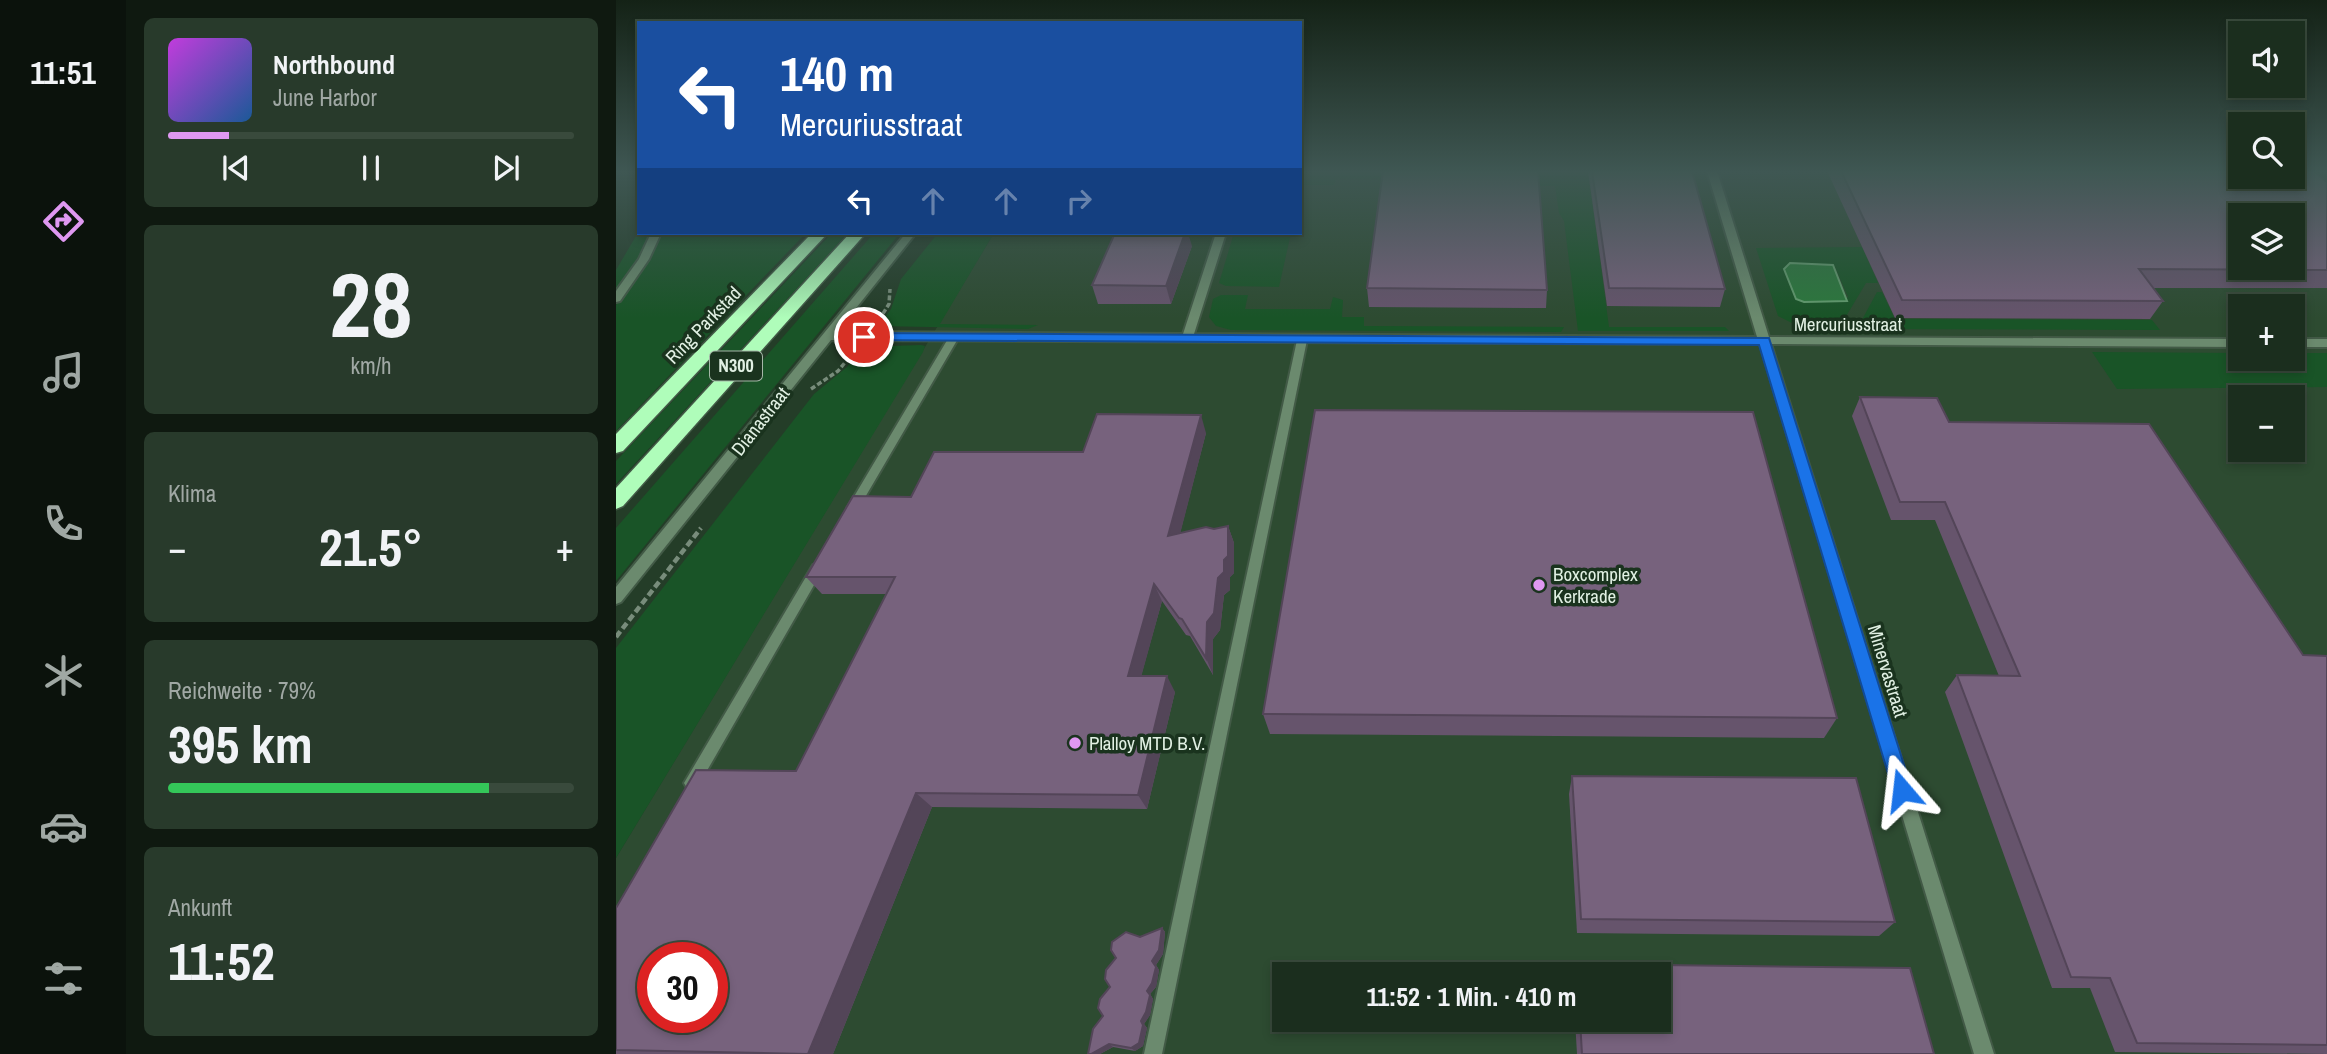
<!DOCTYPE html>
<html lang="de">
<head>
<meta charset="utf-8">
<style>
  :root { --surface:#1b2e1e; --page:#283a2b; --text:#f1f3f6; --muted:#a0a8a4; --line:#394a3c; --accent:#df98f1 }
  body { margin:0; font-family:"Archivo Narrow",sans-serif; background:var(--page); color:var(--text); height:100vh; display:flex; flex-direction:column; font-size:26px; white-space:nowrap }
  * { box-sizing:border-box; margin:0 }
  p { font-size:23px; color:var(--muted) }
  .icon { flex:none; width:38px; height:38px; fill:none; stroke:currentColor; stroke-width:2; stroke-linecap:round; stroke-linejoin:round }
  .map { position:relative; flex:1; overflow:hidden }
  .drawer { display:flex; flex-direction:column; gap:18px; padding:18px; background:#0f1910; width:490px }
  .drawer>* { flex:none }
  .banner { position:absolute; left:21px; top:21px; width:665px; height:214px; border-radius:0px; box-shadow:0 4px 10px #0003,0 0 0 2px var(--line); background:#1a4fa0; color:#fff; overflow:hidden }
  .tools { position:absolute; left:1612px; top:21px; display:grid; gap:14px }
  .tools a { display:grid; place-items:center; width:77px; height:77px; border-radius:0px; background:var(--surface); box-shadow:0 4px 10px #0003,0 0 0 2px var(--line); font-size:35px }
  .speed { position:absolute; left:21px; top:942px; display:flex; gap:14px; font-size:35px; font-weight:700; text-align:center }
  .speed>* { display:grid; place-content:center; width:91px; height:91px; border-radius:50%; background:var(--surface); box-shadow:0 4px 10px #0003,0 0 0 2px var(--line); line-height:1 }
  .speed .limit { border:10px solid #d22; background:#fff; color:#111 }
  .pin { position:absolute; display:grid; place-items:center; width:60px; height:60px; color:#fff; margin:-30px; border:4px solid #fff; border-radius:50%; box-shadow:0 2px 7px #0007 }
  .me { position:absolute; width:77px; margin:-38px; rotate:343deg; stroke-linejoin:round; filter:drop-shadow(0 0 5px #0008) }
  .turn { display:flex; align-items:center; gap:24px; height:147px; padding:0 28px; font-size:32px }
  .turn .icon { width:91px; height:91px; stroke-width:2.5 }
  .turn b { display:block; font-size:49px; line-height:60px }
  .lanes { display:flex; align-items:center; height:66px; padding:0 28px; background:#0003; justify-content:center; gap:35px; direction:ltr }
  .lanes .off { opacity:.35 }
  .big { font-size:52px; font-weight:800; line-height:1.1 }
  .drawer .tile { flex:1; display:flex; flex-direction:column; justify-content:center; gap:10px; min-width:0; padding:0 24px; border-radius:10px; background:var(--page) }
  .drawer .dial { align-items:center; gap:0 }
  .dial b { font-size:91px; line-height:1 }
  .song { display:flex; align-items:center; gap:21px }
  .cover { width:84px; height:84px; border-radius:10px; background:linear-gradient(135deg,hsl(290 70% 55%),hsl(210 70% 35%)) }
  .played { height:7px; border-radius:4px; background:linear-gradient(90deg,var(--accent) 15%,var(--line) 15%) }
  .keys { display:flex; justify-content:space-around; direction:ltr }
  .heat { display:flex; justify-content:space-between; align-items:center; font-size:38px; direction:ltr }
  .charge { height:10px; border-radius:5px; background:linear-gradient(90deg,#34c759 79%,var(--line) 0) }
  .trip { position:absolute; left:656px; top:962px; width:399px; height:70px; border-radius:0px; background:var(--surface); box-shadow:0 4px 10px #0003,0 0 0 2px var(--line); font-weight:800; line-height:70px; text-align:center }
  main { display:flex; flex:1; min-height:0 }
  .dock { display:flex; flex-direction:column; width:126px; justify-content:space-around; align-items:center; background:#0b120c; color:var(--muted) }
  .dock .icon { width:49px; height:49px }
  .dock .active { color:var(--accent) }
  .dock b { font-size:32px; color:var(--text) }
  .map>svg:first-child { display:block }
</style>
</head>
<body>
<main>
<nav class="dock">
<b>11:51</b>
<svg class="icon active" aria-label="directions" viewBox="0 0 24 24"><path d="M12 3l9 9-9 9-9-9zM9 14v-3h6M13 9l2 2-2 2"/></svg>
<svg class="icon" aria-label="music" viewBox="0 0 24 24"><path d="M9 18V5l10-2v13"/><circle cx="6" cy="18" r="3"/><circle cx="16" cy="16" r="3"/></svg>
<svg class="icon" aria-label="phone" viewBox="0 0 24 24"><path d="M5 4h4l2 5-3 2q2 4 5 5l2-3 5 2v4C11 20 4 13 5 4z"/></svg>
<svg class="icon" aria-label="climate" viewBox="0 0 24 24"><path d="M12 3v18M4 7l16 10M4 17L20 7"/></svg>
<svg class="icon" aria-label="car" viewBox="0 0 24 24"><path d="M5 17H2v-5l4-1 3-4h7l3 4 3 1v5h-3M9 17h6M6 11h13"/><circle cx="7" cy="17" r="2"/><circle cx="17" cy="17" r="2"/></svg>
<svg class="icon" aria-label="filters" viewBox="0 0 24 24"><path d="M4 7h16M4 17h16"/><circle cx="9" cy="7" r="2"/><circle cx="15" cy="17" r="2"/></svg>
</nav>
<section class="drawer">
<div class="tile">
<div class="song"><i class="cover"></i><div><b>Northbound</b><p>June Harbor</p></div></div>
<div class="played"></div>
<div class="keys"><svg class="icon" aria-label="previous" viewBox="0 0 24 24"><path d="M18 5L8 12l10 7zM5 5v14"/></svg><svg class="icon" aria-label="pause" viewBox="0 0 24 24"><path d="M8 5v14M16 5v14"/></svg><svg class="icon" aria-label="next" viewBox="0 0 24 24"><path d="M6 5l10 7-10 7zM19 5v14"/></svg></div>
</div>
<div class="tile dial"><b>28</b><p>km/h</p></div>
<div class="tile"><p>Klima</p>
<div class="heat"><a>−</a><b class="big">21.5°</b><a>+</a></div>
</div>
<div class="tile"><p>Reichweite · 79%</p><b class="big">395 km</b><div class="charge"></div></div>
<div class="tile"><p>Ankunft</p><b class="big">11:52</b></div>
</section>
<div class="map">
<svg width="1711" height="1054" viewBox="0 0 1711 1054">
  <rect width="100%" height="100%" fill="#243d28"/>
  <path fill="#2d4b31" fill-rule="evenodd" d="M684,171h940v6h52l1,-6h34v883h-1711v-196l378,-625h306zM1624,215h52v53h-52zM1624,306h52v53h-52zM1624,397h52v53h-52zM37,957h59v60h-59zM668,975h375v45h-375z"/>
  <g fill="#195427" fill-rule="evenodd">
    <path d="M695,171h141l-67,8h-49l-2,6h-34v-5h9z"/>
    <path d="M851,171h121l21,156h116l4,4h-151l-14,-110 -5,-8 -4,-27h-88z"/>
    <path d="M23,231l13,2 -16,30 -20,29v-22z"/>
    <path d="M46,233h144l-190,198v-126l31,-42z"/>
    <path d="M216,233h16l-232,251v-23z"/>
    <path d="M258,233h26l-284,348v-53z"/>
    <path d="M322,233h56l-54,91 98,1 -10,4 -150,-3 13,-17 10,-30z"/>
    <path d="M618,233h57l-12,54 -53,-1 -7,-3z"/>
    <path d="M1246,247l16,36h-12l-27,45h-37l-24,-12 -22,-68zM1174,263l45,4 13,30 -6,5h-38z"/>
    <path d="M1261,292h5l13,27 257,1 8,10 -303,-1z"/>
    <path d="M605,295h27l-3,14h85l3,-12 10,3 -1,17h22v9l200,1 -3,5 -330,-2 -15,-4 -7,-9 4,-18z"/>
    <path d="M305,345l4,1 -2,6 -307,506v-210l198,-254 33,-27 15,-20z"/>
    <path d="M1476,352l148,1v6h52l1,-6h34v34l-210,2z"/>
  </g>
  <path fill="#2b783c" stroke="#629c6e" stroke-width="2" d="M1174,263l43,2 14,36 -43,1 -8,-3 -12,-30z"/>
  <g fill="none" stroke-linecap="round" stroke-linejoin="round">
    <defs>
      <g id="lane">
        <path d="M338,334l5,3 -102,174h-8l-2,-3 2,-3 100,-168z"/>
        <path d="M686,337l5,3 -145,714h-18l153,-714z"/>
        <path d="M201,564l4,1 2,4 -2,4 -124,215 -5,2 -5,-2 -3,-5 3,-5 126,-213z"/>
      </g>
      <g id="street">
        <path d="M1091,171h10l52,166 471,2v8l-469,-3 223,710h-20l-214,-710 -929,-4 -210,262 -5,2v-17l290,-354h10l-79,99 346,2 33,-101h10l-32,101 563,3z"/>
        <path d="M35,233h10l-12,26 -29,42 -4,1v-11l23,-32z"/>
        <rect x="1676" y="339" width="35" height="8"/>
      </g>
      <g id="highway">
        <path d="M196,233h16l-205,218 -7,2v-19z"/>
        <path d="M234,233h16l-243,273 -7,3v-21z"/>
      </g>
    </defs>
    <use href="#lane" stroke="#425a46" stroke-width="4"/>
    <use href="#street" stroke="#425a46" stroke-width="4"/>
    <use href="#highway" stroke="#425a46" stroke-width="3"/>
    <g stroke="#788c7b" stroke-width="3.5" stroke-dasharray="5 2.5" stroke-linecap="butt">
      <path d="M263,320l10,-16 1,-15"/>
      <path d="M195,389l27,-18 14,-17"/>
    </g>
    <path stroke="#788c7b" stroke-width="4.5" stroke-dasharray="7 3.5" stroke-linecap="butt" d="M0,637l85,-109"/>
    <use href="#lane" fill="#6b8a6e" fill-rule="evenodd"/>
    <use href="#street" fill="#6b8a6e" fill-rule="evenodd"/>
    <use href="#highway" fill="#affdba" fill-rule="evenodd"/>
  </g>
  <g fill="#66546c">
    <path d="M751,171h171l9,119 -1,18 -177,-1 -2,-19 15,-115z"/>
    <path d="M972,171h104l33,118 -5,18 -113,-1z"/>
    <path d="M1211,171h413l87,11v106h-174l10,13 -13,18 -255,-1z"/>
    <path d="M576,246l-21,58h-73l-6,-19z"/>
    <path d="M1244,397l89,25 354,233 24,1v398l-212,-2 -25,-64h-38l-107,-296 12,-17 42,1 -64,-156h-44l-39,-104z"/>
    <path d="M590,433l-26,100 34,-4 14,-3 6,17v30l-4,4v13l-6,5 -4,35 -7,9v36l-23,-39 -4,-1 -24,-34 -21,75 34,16 -28,117 -215,-2 -99,247h-217v-146l180,-137 91,-177h-65l-16,-17 105,-80 172,-45z"/>
    <path d="M647,714l574,4 -13,20 -554,-4z"/>
    <path d="M956,776l323,146 -16,14 -302,-3 -8,-139z"/>
    <path d="M546,928l3,4 -2,22 -7,11 3,5 -3,17 -6,7 3,5 -3,16 -6,9 3,4 -4,18 -8,5 -22,-4 -13,7h-12l15,-38 7,-29z"/>
    <path d="M961,964l333,4 24,86h-357l-2,-34h84v-45h-85z"/>
  </g>
  <g fill="#534558">
    <path d="M569,233h3l4,13 -21,58 -5,-18z"/>
    <path d="M585,415l5,18 -31,121 -7,-18z"/>
    <path d="M612,526l6,17v30l-4,4v13l-6,5 -4,35 -7,9v36l-7,-17 1,-36 17,-62z"/>
    <path d="M538,584l8,17 -25,91 -9,-16z"/>
    <path d="M551,676l8,16 -28,117 -9,-14z"/>
    <path d="M300,793l16,14 -99,247h-25z"/>
    <path d="M546,928l3,4 -2,22 -7,11 3,5 -3,17 -6,7 3,5 -3,16 -6,9 3,4 -4,18 -8,5 -4,-3 10,-27 11,-60z"/>
    <path d="M493,1044l4,3 -13,7h-9z"/>
  </g>
  <g fill="#77627d" stroke="#534558" stroke-width="2" fill-rule="evenodd">
    <path d="M767,171h155l9,119 -180,-2z"/>
    <path d="M976,171h100l33,118 -116,-1z"/>
    <path d="M1225,171h399v6h52v-6h22l13,11v88l-188,-1 24,32 -261,-1zM1624,215h52v53h-52z"/>
    <path d="M499,233h70l-19,53 -74,-1z"/>
    <path d="M1244,397l77,1 12,24 200,2 154,231 24,1v389l-190,-2 -27,-65 -39,-1 -114,-302 63,1 -75,-174h-45z"/>
    <path d="M699,410l438,2 84,306 -574,-4z"/>
    <path d="M481,414l104,1 -33,121 38,-9 8,2 14,-3v30l-4,4v12l-6,6 -4,35 -7,9 -1,36 -24,-39 -3,-1 -25,-34 -26,92h39l-29,119 -222,-2 -108,261 -192,-4v-142l80,-138 100,1 99,-194h-89l47,-81 58,1 23,-45h149zM37,957h59v60h-59z"/>
    <path d="M956,776l284,2 39,144 -314,-3z"/>
    <path d="M546,928l-3,22 -7,11 4,6 -4,16 -5,8 3,4 -4,17 -5,9 2,4 -4,18 -8,5 -22,-4 -18,10h-3l5,-25 10,-13 -5,-8 2,-9 10,-12 -5,-8 1,-9 10,-12 -5,-8 1,-8 14,-10 14,5z"/>
    <path d="M961,964l333,4 24,86h-352l-2,-34h79v-45h-81z"/>
  </g>
  <linearGradient id="sky" x2="0" y2="1"><stop stop-color="#142216"/><stop offset="0.54" stop-color="#3f5753"/><stop offset="1" stop-color="#3f5753" stop-opacity="0"/></linearGradient>
  <rect width="1711" height="318" fill="url(#sky)"/>
  <path fill="#1a73e8" stroke="#114b97" stroke-width="2" d="M248,333l905,5 143,452 -3,6 -7,3 -7,-3 -2,-6 -134,-445 -900,-5v-6z"/>
  <g fill="#df98f1" stroke="#1a331e" stroke-width="2.5">
    <circle cx="923" cy="585" r="7"/>
    <circle cx="459" cy="743" r="7"/>
  </g>
  <g text-anchor="middle" stroke-width="7" stroke-linejoin="round" paint-order="stroke">
    <rect fill="#1a331e" stroke="#a5b7a8" stroke-width="2" x="94" y="351.5" width="52" height="29" rx="5"/>
    <g font-size="18" font-weight="bold" fill="#e1f0e3">
      <text x="120" y="372">N300</text>
    </g>
    <g font-size="19" fill="#e1f0e3" stroke="#1a331e">
      <text x="1232" y="331">Mercuriusstraat</text>
      <text transform="translate(87 325) rotate(-46)" y="7">Ring Parkstad</text>
      <text transform="translate(144 421) rotate(-52)" y="7">Dianastraat</text>
      <text transform="translate(1272 671) rotate(73)" y="7">Minervastraat</text>
    </g>
    <g font-size="19" fill="#e1f0e3" stroke="#1a331e" text-anchor="start">
      <text x="937" y="581">Boxcomplex<tspan x="937" dy="22">Kerkrade</tspan></text>
      <text x="473" y="750">Plalloy MTD B.V.</text>
    </g>
  </g>
</svg>
<div class="tools">
<a><svg class="icon" aria-label="sound" viewBox="0 0 24 24"><path d="M4 9h4l5-4v14l-5-4H4zM17 9q2 3 0 6"/></svg></a>
<a><svg class="icon" aria-label="search" viewBox="0 0 24 24"><circle cx="10" cy="10" r="6"/><path d="M15 15l6 6"/></svg></a>
<a><svg class="icon" aria-label="layers" viewBox="0 0 24 24"><path d="M12 4l9 5-9 5-9-5zM3 14l9 5 9-5"/></svg></a>
<a>+</a>
<a>−</a>
</div>
<div class="speed"><div class="limit">30</div></div>
<div class="pin" style="left:248px;top:337px;background:#d93025"><svg class="icon" aria-label="arrive" viewBox="0 0 24 24"><path d="M6 21V4h12l-3 4 3 4H6"/></svg></div>
<svg class="me" style="left:1286px;top:790px" viewBox="-20 -20 40 40"><path d="M0-17L14 15 0 8-14 15z" fill="#1a73e8" stroke="#fff" stroke-width="4"/></svg>
<div class="trip">11:52 · 1 Min. · 410 m</div>
<div class="banner">
<div class="turn"><svg class="icon" aria-label="left" viewBox="0 0 24 24"><path d="M17 20v-9H6M10 6l-5 5 5 5"/></svg><div><b>140 m</b>Mercuriusstraat</div></div>
<div class="lanes"><svg class="icon" aria-label="left" viewBox="0 0 24 24"><path d="M17 20v-9H6M10 6l-5 5 5 5"/></svg><svg class="icon off" aria-label="ahead" viewBox="0 0 24 24"><path d="M12 20V5M6 11l6-6 6 6"/></svg><svg class="icon off" aria-label="ahead" viewBox="0 0 24 24"><path d="M12 20V5M6 11l6-6 6 6"/></svg><svg class="icon off" aria-label="right" viewBox="0 0 24 24"><path d="M7 20v-9h11M14 6l5 5-5 5"/></svg></div>
</div>
</div>
</main>
</body>
</html>
